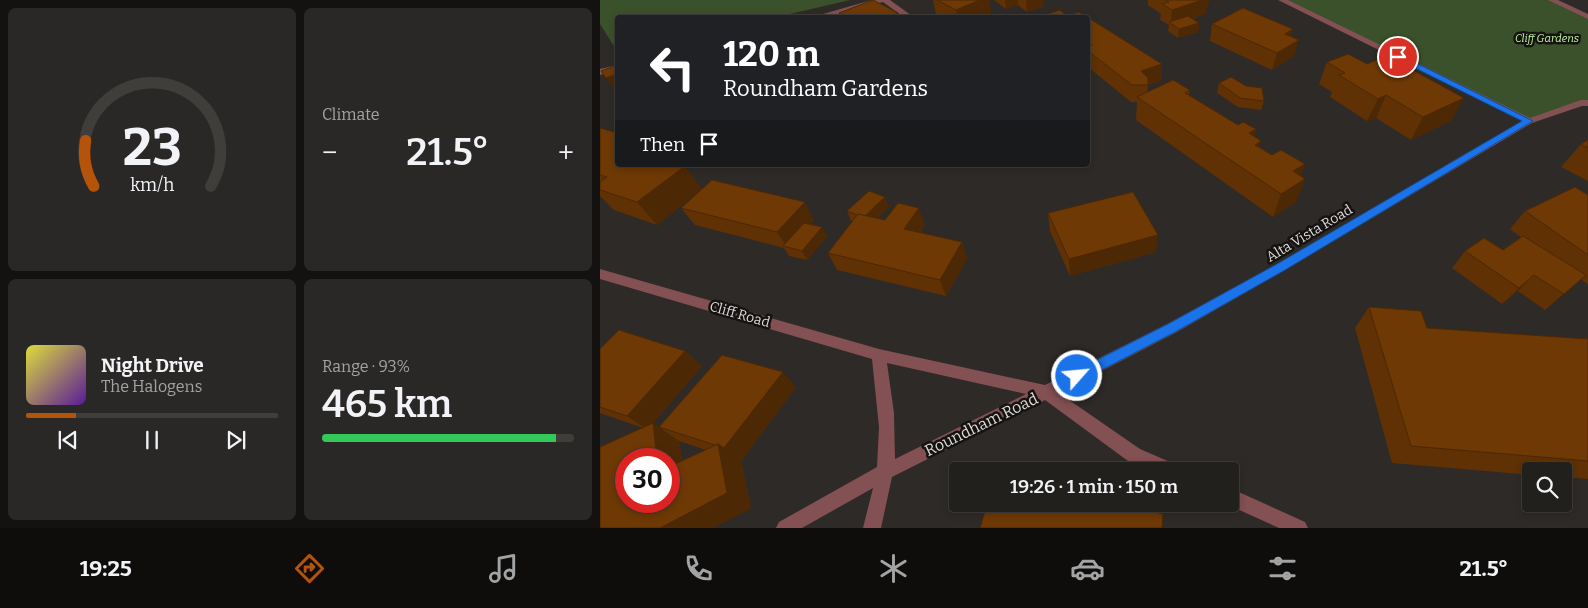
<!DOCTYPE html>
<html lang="en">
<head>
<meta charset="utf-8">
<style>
  :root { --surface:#22201d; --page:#2a2826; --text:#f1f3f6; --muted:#a2a3a4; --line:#3f3e3b; --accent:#b45309 }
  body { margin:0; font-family:Bitter,serif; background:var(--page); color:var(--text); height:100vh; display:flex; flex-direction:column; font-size:19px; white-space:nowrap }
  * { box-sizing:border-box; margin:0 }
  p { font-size:16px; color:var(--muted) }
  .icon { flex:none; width:28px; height:28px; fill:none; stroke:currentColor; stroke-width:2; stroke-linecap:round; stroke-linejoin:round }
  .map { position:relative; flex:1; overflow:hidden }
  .sheet { display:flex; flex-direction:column; gap:8px; padding:8px; background:#131210; width:600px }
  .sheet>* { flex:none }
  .banner { position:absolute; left:15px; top:15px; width:475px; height:152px; border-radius:5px; box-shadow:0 2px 8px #0003,0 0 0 1px var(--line); background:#202124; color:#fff; overflow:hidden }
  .fabs { position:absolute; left:922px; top:462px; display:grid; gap:10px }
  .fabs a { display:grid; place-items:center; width:50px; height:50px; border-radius:5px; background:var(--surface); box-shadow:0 2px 8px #0003,0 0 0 1px var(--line); font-size:25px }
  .speed { position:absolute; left:15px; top:448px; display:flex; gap:10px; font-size:25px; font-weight:700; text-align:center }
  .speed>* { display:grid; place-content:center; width:65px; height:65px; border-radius:50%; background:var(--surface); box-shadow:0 2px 8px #0003,0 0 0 1px var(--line); line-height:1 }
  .speed .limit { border:8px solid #d22; background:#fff; color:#111 }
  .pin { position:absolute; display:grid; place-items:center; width:42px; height:42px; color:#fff; margin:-21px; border:2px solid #fff; border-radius:50%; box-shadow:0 1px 5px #0007 }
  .me { position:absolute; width:55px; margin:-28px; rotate:63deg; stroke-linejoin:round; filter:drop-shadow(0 0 4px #0008) }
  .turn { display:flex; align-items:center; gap:18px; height:105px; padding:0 25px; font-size:22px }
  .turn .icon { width:65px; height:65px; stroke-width:2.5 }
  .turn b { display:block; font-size:35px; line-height:42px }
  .then { display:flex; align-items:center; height:48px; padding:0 25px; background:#0003; gap:10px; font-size:19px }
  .big { font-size:38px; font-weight:600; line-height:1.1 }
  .sheet .widget { flex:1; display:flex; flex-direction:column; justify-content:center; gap:8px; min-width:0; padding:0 18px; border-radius:8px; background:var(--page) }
  .sheet .dial { align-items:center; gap:0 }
  .dial svg { height:130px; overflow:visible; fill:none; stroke:var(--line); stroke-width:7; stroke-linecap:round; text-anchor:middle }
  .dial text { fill:var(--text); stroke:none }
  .song { display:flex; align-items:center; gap:15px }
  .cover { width:60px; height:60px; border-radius:8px; background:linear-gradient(135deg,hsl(60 70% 55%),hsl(270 70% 35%)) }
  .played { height:5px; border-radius:2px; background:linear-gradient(90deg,var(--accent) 20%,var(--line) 20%) }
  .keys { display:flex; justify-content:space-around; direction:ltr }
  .heat { display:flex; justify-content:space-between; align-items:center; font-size:28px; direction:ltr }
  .charge { height:8px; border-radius:4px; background:linear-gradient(90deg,#34c759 93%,var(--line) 0) }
  .sheet .tiles { flex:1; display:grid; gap:8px; grid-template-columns:repeat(2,1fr) }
  .trip { position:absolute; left:349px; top:462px; width:290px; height:50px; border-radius:5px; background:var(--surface); box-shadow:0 2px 8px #0003,0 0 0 1px var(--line); font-weight:600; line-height:50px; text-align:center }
  .menu { display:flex; height:80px; justify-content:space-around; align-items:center; background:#0e0d0c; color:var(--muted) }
  .menu .icon { width:35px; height:35px }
  .menu .active { color:var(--accent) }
  .menu b { font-size:22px; color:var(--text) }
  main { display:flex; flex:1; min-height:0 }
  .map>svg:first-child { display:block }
</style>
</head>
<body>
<main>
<section class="sheet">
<div class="tiles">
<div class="widget dial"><svg viewBox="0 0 100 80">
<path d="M14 69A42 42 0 1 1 86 69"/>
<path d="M14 69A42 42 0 0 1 9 41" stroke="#b45309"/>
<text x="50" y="56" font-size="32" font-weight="700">23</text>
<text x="50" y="72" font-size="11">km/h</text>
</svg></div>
<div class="widget"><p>Climate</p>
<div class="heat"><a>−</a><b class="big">21.5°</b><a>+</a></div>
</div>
<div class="widget">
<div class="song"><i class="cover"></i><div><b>Night Drive</b><p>The Halogens</p></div></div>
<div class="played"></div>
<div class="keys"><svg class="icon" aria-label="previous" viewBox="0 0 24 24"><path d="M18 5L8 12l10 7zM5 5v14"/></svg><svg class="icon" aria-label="pause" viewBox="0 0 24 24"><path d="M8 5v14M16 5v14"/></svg><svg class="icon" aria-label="next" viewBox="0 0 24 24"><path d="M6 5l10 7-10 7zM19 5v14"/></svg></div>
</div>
<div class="widget"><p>Range · 93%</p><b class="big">465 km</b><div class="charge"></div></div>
</div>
</section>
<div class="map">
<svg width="988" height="528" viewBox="0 0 988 528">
  <rect width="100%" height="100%" fill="#2e2a27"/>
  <g fill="#3b512b">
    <path d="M0,0h250l-73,17 -159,1 -1,33 -17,-27z"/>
    <path d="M682,0h270l36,17v86l-59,18z"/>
  </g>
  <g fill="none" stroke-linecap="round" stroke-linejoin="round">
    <path fill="#835053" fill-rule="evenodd" d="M948,0h10l30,14v5z"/>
    <g fill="#835053" fill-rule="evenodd">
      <path d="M272,0h18l25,18h-10l-22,-16 -59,16h-15z"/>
      <path d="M678,0h10l242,118 51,-18h7v6h-6l-50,17 -247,147 -108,62 -118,61 81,56 37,16 2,6h-27l-24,-10 -83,-61 -153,77 -11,51h-18l10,-40 -71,40h-26l3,-6 98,-55 2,-40 -7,-68 -272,-80v-10l279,80 166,36 122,-61 110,-60 245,-143zM287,363l139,31 -131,65 -1,-46z"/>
      <path d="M18,65v5l-18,5v-6z"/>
      <path d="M630,488l75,34 3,6h-29l-53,-24h4z"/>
    </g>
  </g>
  <g fill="#5f3104" fill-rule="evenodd">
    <path d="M333,0h56l2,13 -12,5h-35l-8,-4z"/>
    <path d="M394,0h49v7l-16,5 -9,-7 -12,4z"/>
    <path d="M548,0h61l-3,13 -14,6 7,4 -1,9 -20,6 -10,-7 1,-6 -9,-5 1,-6 -13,-9z"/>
    <path d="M460,10l7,6 12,-4 83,52 -1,17 -13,4 -1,8 26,-13 17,10 -1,5 49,30 5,-3 13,7 -2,7 7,5 -2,6 13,8 9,-5 24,14 -5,12 5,3 -9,23 -23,15 -137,-97 1,-18h-6l-43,-35v-49h-50z"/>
    <path d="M239,13h59l1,5h-59z"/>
    <path d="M612,24l79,12 3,20 -22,14 -62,-29z"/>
    <path d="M727,62l124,59 -40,19 -35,-22 -9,3 -37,-24 2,-5 -13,-8z"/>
    <path d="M619,83l45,18 -3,9 -23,-3 -21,-14z"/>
    <path d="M0,128l102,61 -45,36 -43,-15 -14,-14z"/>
    <path d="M988,140v41l-27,-14 20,-23z"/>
    <path d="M988,195v90l-7,-6 -36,31 -27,-19 -16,13 -50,-36 13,-17 38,-1 18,-13 -11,-8 15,-18z"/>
    <path d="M289,206l-12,12 8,2 40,5 -5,8 42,9 5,17 -21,37 -109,-26 -9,-17 25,-32h-2l-4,-10z"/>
    <path d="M81,208l133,12 -4,4 12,3 5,9 -20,24 -18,-4 -5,-8 -89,-23z"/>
    <path d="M448,213l108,39 -86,24 -20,-45z"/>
    <path d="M769,307l58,21 161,11v140l-24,-2v-6h-33v4l-139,-12 -37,-135z"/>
    <path d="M0,349l85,2 17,15 -49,57 6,4 137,-40 -55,74 10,47 -38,20h-113l43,-100 -43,-15zM79,441l27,9 -24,11z"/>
  </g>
  <g fill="#4d2804">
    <path d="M380,0h9l2,13 -12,5h-21l-2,-8z"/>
    <path d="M405,0h13v5l-12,4z"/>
    <path d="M426,0h17v7l-16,5z"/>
    <path d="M602,0h7l-3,13 -32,12 -3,-2 1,-13z"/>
    <path d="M298,13l1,5h-12z"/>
    <path d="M599,23l-1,9 -20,6 1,-9z"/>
    <path d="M693,29l-5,17 -3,-12z"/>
    <path d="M699,40l-5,16 -22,14 5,-17z"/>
    <path d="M562,64l-1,17 -13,4 -7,-14z"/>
    <path d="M18,74v12l-5,2 -7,-10z"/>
    <path d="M786,95l-10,23 -9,3 11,-22z"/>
    <path d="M864,98l-13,23 -40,19 12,-23z"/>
    <path d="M656,129l-6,23 -1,-19z"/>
    <path d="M661,141l-7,23 1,-19z"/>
    <path d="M705,164l-8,20 8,-5 -9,23 -23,15 8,-23 12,-23z"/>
    <path d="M85,166l17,23 -45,36 -20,-23z"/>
    <path d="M285,197l4,9 -21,21 -4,-9z"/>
    <path d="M205,202l9,18 -25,28 -2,-1 -10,-15z"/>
    <path d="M319,208l6,17 -14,21 -7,-17z"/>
    <path d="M222,227l5,9 -20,24 -5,-9z"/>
    <path d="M558,235l-2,17 -86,24 -1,-17z"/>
    <path d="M362,242l5,17 -21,37 -6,-16z"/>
    <path d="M934,275l-16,16 -16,13 17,-16z"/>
    <path d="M986,275l-19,17 -22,18 19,-16z"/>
    <path d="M85,351l17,15 -49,57 26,18 7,47 -17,-10v-19h-12l-9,-29 -21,-14z"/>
    <path d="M183,372l13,15 -55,74 10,47 -38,20h-53l58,-84z"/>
  </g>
  <g fill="#6e3905" stroke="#4d2804">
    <path d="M273,0l25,13 -11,5h-42l-6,-5z"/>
    <path d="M337,0h43l-24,10z"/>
    <path d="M566,0h36l-30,10 -10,-6 7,-2z"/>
    <path d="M643,8l50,21 -8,5 14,6 -22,13 -65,-29z"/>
    <path d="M460,10l7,6 12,-4 83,52 -21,7 7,7v7h-16l-44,-34v-4l4,-2 -4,-4v-23l-50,-1z"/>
    <path d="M588,16l11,7 -20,6 -10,-7z"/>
    <path d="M748,54l19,10 20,-8 77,42 -41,19 -37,-22 -8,4 -39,-24 6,-2 -18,-11z"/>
    <path d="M18,65v9l-12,4 -5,-7z"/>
    <path d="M631,77l15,9 16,2 2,13 -24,-3 -21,-15z"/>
    <path d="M573,80l17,10 -5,3 53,32 5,-3 13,7 -7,4 12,8 -6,4 17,10 9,-5 24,14 -12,7 12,8 -24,15 -144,-97z"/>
    <path d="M0,128l18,5v32h63l4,1 -48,36 -37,-12v-8l7,-5 -7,-2z"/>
    <path d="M988,140v8l-7,-4z"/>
    <path d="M112,180l93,22 -28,30 -96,-24z"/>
    <path d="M975,187l13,8v60l-63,-44z"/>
    <path d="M269,191l16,6 -20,19 -7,-2 -1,1 -10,-4z"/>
    <path d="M533,192l25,43 -89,24 -21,-46z"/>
    <path d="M298,203l21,5 -15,21 58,13 -22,38 -112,-27 30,-39 27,6z"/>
    <path d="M204,223l18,4 -20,24 -19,-5z"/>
    <path d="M923,236l63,39 -22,19 -30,-19 -15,13 -54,-37 19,-13 19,12z"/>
    <path d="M769,307l52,4 6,17 161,11v122l-177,-15z"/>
    <path d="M19,330l66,21 -58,65 -27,-9v-58z"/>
    <path d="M122,355l61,17 -59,76 -6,-4 -3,1 -56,-18z"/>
    <path d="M53,423l4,36h-31v42h43v-34l49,-23 9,49 -67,35h-60v-81z"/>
    <path d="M387,504h127l49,10 -1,14h-182z"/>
  </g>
  <path fill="#1a73e8" stroke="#114b97" d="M795,55h5l133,66 -248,149 -108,61 -95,49 -5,2 -4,-2 -2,-4 2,-4 95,-48 109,-60 245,-143 -127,-63z"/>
  <g text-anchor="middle" stroke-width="5" stroke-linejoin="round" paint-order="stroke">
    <g font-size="11" font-style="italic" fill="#c3f7a1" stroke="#151312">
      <text x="947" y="42">Cliff Gardens</text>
    </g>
    <g font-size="14" fill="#dddad8" stroke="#151312">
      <text transform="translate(709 233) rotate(-31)" y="5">Alta Vista Road</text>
      <text transform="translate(140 314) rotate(16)" y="5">Cliff Road</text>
    </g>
    <g font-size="16" fill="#dddad8" stroke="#151312">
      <text transform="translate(381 424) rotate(-26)" y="6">Roundham Road</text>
    </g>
  </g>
</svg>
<div class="fabs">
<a><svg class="icon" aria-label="search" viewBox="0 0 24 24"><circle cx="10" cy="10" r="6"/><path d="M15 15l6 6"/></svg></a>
</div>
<div class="speed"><div class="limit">30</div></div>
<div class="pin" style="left:798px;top:57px;background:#d93025"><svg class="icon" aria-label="arrive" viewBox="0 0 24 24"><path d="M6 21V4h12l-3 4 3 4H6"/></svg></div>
<svg class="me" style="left:477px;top:376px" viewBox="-20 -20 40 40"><circle r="17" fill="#1a73e8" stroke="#fff" stroke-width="3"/><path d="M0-11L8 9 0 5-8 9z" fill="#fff"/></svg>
<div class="trip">19:26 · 1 min · 150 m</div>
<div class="banner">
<div class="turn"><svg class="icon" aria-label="left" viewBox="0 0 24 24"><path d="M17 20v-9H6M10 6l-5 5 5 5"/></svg><div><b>120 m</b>Roundham Gardens</div></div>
<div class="then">Then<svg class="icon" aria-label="arrive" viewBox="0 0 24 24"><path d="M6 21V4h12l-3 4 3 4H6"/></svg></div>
</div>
</div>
</main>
<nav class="menu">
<b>19:25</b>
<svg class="icon active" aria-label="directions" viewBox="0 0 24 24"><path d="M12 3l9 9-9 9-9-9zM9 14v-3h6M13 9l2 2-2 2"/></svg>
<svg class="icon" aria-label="music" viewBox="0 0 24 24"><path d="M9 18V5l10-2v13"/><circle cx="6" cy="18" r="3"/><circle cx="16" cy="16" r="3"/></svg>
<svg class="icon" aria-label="phone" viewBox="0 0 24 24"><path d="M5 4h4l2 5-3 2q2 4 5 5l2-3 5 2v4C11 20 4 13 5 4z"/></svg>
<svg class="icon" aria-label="climate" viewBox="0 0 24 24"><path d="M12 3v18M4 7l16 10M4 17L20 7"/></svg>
<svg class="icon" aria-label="car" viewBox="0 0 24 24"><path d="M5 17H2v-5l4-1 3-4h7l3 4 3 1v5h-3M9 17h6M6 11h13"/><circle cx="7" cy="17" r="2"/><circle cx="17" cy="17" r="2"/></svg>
<svg class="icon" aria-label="filters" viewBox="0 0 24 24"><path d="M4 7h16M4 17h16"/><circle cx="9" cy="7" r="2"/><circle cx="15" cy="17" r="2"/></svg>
<b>21.5°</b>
</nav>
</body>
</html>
